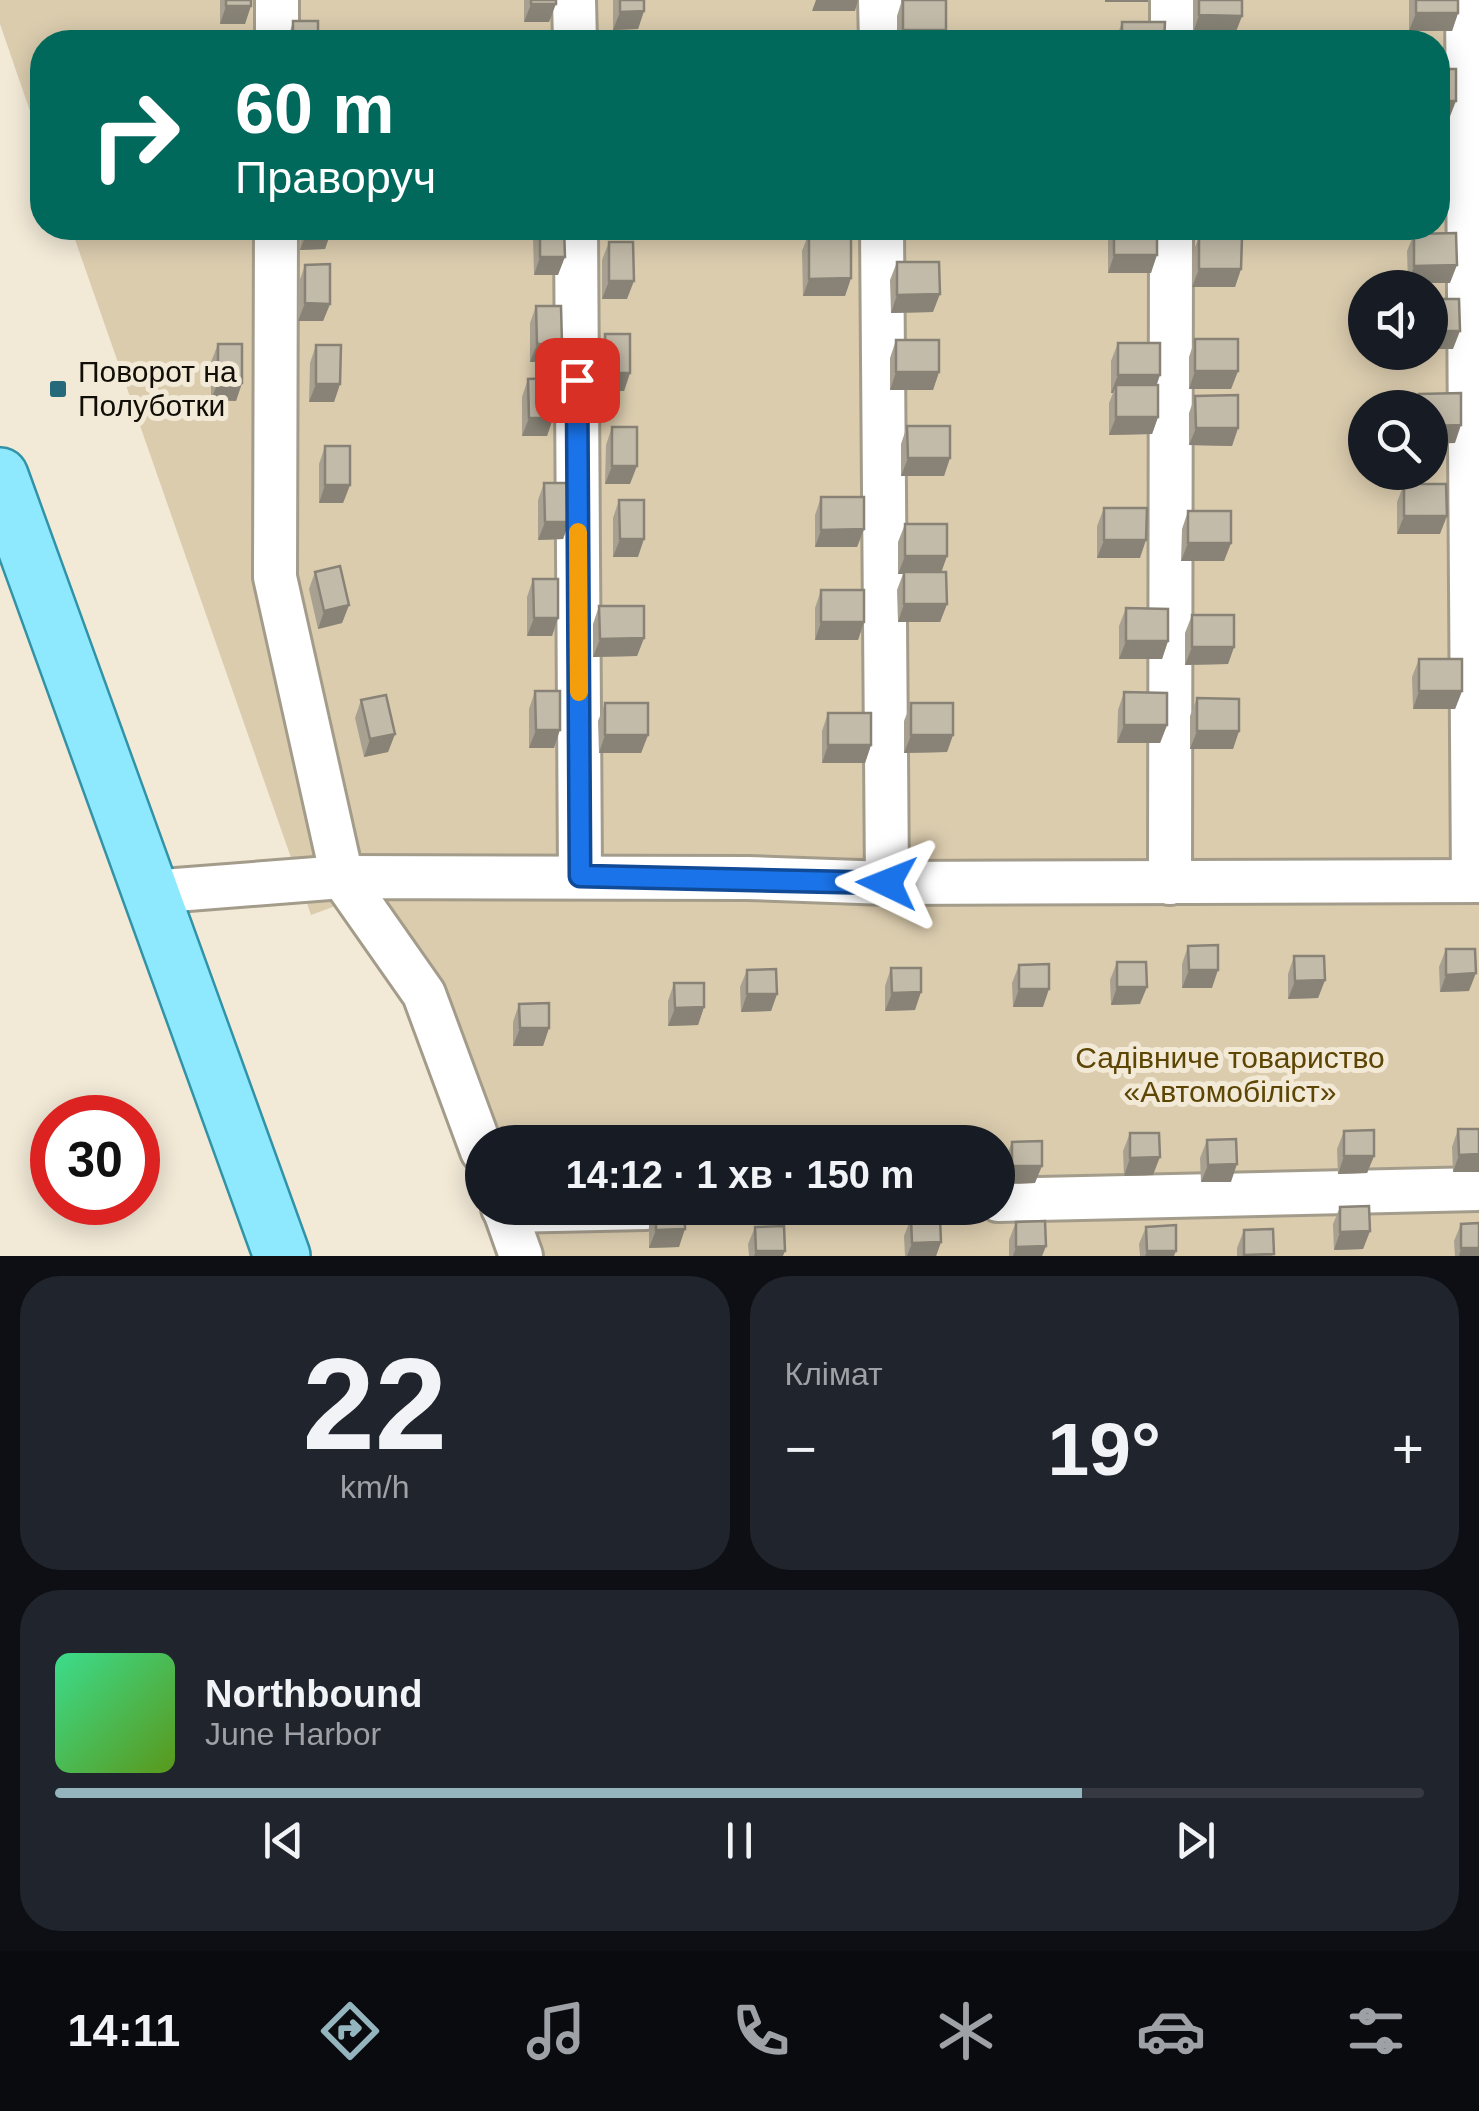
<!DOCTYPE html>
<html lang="uk">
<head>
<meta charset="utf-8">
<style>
  :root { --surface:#171b24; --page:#20242c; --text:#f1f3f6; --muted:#9ea1a6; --line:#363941; --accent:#95b5be }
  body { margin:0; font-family:Helvetica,sans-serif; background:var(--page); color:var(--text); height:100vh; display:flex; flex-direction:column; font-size:38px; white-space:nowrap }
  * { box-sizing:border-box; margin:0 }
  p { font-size:32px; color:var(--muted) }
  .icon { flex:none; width:55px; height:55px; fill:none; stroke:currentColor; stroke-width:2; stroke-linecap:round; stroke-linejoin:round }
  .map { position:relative; height:1256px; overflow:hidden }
  .panel { display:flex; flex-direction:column; gap:20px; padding:20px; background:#0d0f14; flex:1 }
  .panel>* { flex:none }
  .banner { position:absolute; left:30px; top:30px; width:1420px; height:210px; border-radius:40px; box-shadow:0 5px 25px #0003; background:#00695c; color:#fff; overflow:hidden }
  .fabs { position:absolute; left:1348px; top:270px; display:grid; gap:20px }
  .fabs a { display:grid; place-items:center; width:100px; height:100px; border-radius:50%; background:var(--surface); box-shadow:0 5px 25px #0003; font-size:50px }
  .speed { position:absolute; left:30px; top:1095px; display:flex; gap:20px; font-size:50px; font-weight:700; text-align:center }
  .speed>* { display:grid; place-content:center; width:130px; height:130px; border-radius:50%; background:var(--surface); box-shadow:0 5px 25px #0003; line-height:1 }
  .speed .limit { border:15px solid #d22; background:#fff; color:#111 }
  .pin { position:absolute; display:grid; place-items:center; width:85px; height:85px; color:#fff; margin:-42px; border-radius:20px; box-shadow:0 5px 15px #0006 }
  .me { position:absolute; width:110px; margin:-55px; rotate:272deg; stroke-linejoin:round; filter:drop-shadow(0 0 8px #0008) }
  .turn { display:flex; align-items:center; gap:35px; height:210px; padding:0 40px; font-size:45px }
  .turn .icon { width:130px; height:130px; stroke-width:2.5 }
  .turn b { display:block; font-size:70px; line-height:85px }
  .big { font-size:75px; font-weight:800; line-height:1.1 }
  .panel .card { flex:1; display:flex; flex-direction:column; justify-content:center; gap:15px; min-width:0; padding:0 35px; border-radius:40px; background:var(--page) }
  .panel .dial { align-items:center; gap:0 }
  .dial b { font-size:130px; line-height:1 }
  .song { display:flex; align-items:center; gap:30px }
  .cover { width:120px; height:120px; border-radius:15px; background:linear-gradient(135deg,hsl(150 70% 55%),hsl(90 70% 35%)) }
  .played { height:10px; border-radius:5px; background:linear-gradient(90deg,var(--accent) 75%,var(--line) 75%) }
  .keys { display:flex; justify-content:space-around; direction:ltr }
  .heat { display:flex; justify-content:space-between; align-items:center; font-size:55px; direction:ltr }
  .panel .tiles { flex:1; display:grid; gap:20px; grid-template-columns:1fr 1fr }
  .card:last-child { grid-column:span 2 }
  .trip { position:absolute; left:465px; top:1125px; width:550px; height:100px; border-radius:50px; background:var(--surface); box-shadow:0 5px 25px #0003; font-weight:800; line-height:100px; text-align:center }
  .tabs { display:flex; height:160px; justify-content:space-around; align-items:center; background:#090b0e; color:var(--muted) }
  .tabs .icon { width:70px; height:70px }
  .tabs .on { color:var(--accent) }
  .tabs b { font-size:45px; color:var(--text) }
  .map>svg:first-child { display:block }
</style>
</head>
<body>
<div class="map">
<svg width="1479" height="1256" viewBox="0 0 1479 1256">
  <rect width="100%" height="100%" fill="#f2e9d7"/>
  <g fill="#dbccae" fill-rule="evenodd">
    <path d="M0,0h1479v876l-1100,14 -68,25 -240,-687h1367v-186h-1396v104l-42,-122zM1365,288h65v64h-65zM1365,408h65v64h-65z"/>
    <path d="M1479,893v363h-970l-16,-48h505v-66h-516v37l-96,-278z"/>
  </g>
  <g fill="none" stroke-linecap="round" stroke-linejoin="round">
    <defs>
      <g id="minor">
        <path d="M574,0l1,42"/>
        <path d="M880,0l1,42"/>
        <path d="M1467,0l6,881"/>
        <path d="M277,42v-42"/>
        <path d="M1172,42v-42"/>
        <path d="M276,228l-1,349 67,300 82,117 58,157"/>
        <path d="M576,228l4,648"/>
        <path d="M882,228l5,655"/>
        <path d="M1170,883l1,-655"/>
        <path d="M150,892l192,-15 406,1 139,5 592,-2"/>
        <path d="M998,1200l481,-11"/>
        <path d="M503,1208l2,3 141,-3"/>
        <path d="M505,1211l16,45"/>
      </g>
      <path id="primary" d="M0,476l282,780"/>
    </defs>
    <use href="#minor" stroke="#a49c8b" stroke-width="48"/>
    <use href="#primary" stroke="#3293a7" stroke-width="60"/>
    <use href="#minor" stroke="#fff" stroke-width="42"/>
    <use href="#primary" stroke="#8ee9fe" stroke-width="55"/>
  </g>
  <g fill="#a8a191">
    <path d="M220,0h31l-6,24h-25z"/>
    <path d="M524,0h32l-7,22h-25z"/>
    <path d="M613,0h31v11l-6,18 -25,1z"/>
    <path d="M902,0l39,42h-44v-26z"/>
    <path d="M1193,0h49v16l-7,18 -42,-1z"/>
    <path d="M1409,0h49v13l-6,18h-43z"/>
    <path d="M293,21l25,21h-31z"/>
    <path d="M1122,22l42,20h-49z"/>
    <path d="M301,228h30l-6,21 -25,1z"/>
    <path d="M537,228h27l-6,47h-24l-1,-38z"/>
    <path d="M1113,228h44l-6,45h-43v-32z"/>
    <path d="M809,233l42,45 -6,18h-42l-1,-45z"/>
    <path d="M1414,234l36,49h-42l-1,-32z"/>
    <path d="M1199,237l42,32 -6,18h-43v-32z"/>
    <path d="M609,242l18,57h-25v-39z"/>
    <path d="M897,262l36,50 -42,1 -1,-33z"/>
    <path d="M305,265l25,39 -7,17h-25l1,-39z"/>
    <path d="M536,306l19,56h-25v-39z"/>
    <path d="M605,334l25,39 -6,18 -25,-1v-38z"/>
    <path d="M1195,339l43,32 -7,18h-42v-32z"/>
    <path d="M896,340l43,32 -6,18h-43v-32z"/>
    <path d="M1118,343l39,42 1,32 -6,17 -43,1v-32l4,-10h-2v-32z"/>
    <path d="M218,344l24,39 -6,18 -25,-1v-38z"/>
    <path d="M316,345l24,39 -6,18h-25l1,-39z"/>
    <path d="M528,379l25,39 -6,18h-25v-39z"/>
    <path d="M1195,396l43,32 -6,18 -43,-1v-32z"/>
    <path d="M907,426l43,32 -6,18h-43v-32z"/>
    <path d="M612,427l18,57h-25l1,-39z"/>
    <path d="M325,446l25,39 -7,18h-24v-39z"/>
    <path d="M544,483l25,39 -6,17 -25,1v-40z"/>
    <path d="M1404,484l36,50h-43v-32z"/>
    <path d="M821,497l43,32 -7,18h-42v-32z"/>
    <path d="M619,500l19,57h-25v-39z"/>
    <path d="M1104,508l36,50h-43v-32z"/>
    <path d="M1188,511l43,32 -7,18h-43l1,-32z"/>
    <path d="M905,524l42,32 -6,16 6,32 -7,18h-42l-1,-32 6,-16h-5v-32z"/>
    <path d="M315,572l34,33 -7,18 -24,6 -9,-40z"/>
    <path d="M533,579l25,39 -6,18h-25v-39z"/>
    <path d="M821,590l43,32 -6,18h-43v-32z"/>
    <path d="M599,606l45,32 -7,18 -44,1v-33z"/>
    <path d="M1126,608l42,33 -6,18h-43v-33z"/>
    <path d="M1192,615l42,32 -6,17 -43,1v-32z"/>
    <path d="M1419,659l43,32 -7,18h-42l-1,-32z"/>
    <path d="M535,691l19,57h-25v-39z"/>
    <path d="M1124,692l43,33 -7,18h-43l1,-33z"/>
    <path d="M1197,698l42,33 -6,18h-43v-33z"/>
    <path d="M361,700l34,34 -7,18 -24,5 -9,-39z"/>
    <path d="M605,703l43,32 -7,18h-42l-1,-32z"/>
    <path d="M911,703l42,32 -6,17 -43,1v-32z"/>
    <path d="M828,713l43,32 -6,18h-43v-32z"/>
    <path d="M1188,946l24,42h-30v-24z"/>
    <path d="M1446,949l23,42 -29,1 -1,-25z"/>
    <path d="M1294,956l31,24 -7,18 -30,1v-25z"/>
    <path d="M1117,962l23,42 -29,1 -1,-25z"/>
    <path d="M1019,965l24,42h-30l-1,-24z"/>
    <path d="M891,968l24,42 -30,1v-25z"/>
    <path d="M747,970l30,24 -6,17 -30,1 -1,-25z"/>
    <path d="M674,983l30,24 -6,18 -30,1v-25z"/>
    <path d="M519,1004l30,24 -6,18h-30v-24z"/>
    <path d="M1458,1129h21v43h-26l-1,-25z"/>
    <path d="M1344,1131l30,25 -7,17 -29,1 -1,-25z"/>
    <path d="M1130,1133l23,42 -29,1 -1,-25z"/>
    <path d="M1207,1140l24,42h-30l-1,-24z"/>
    <path d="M1012,1142l23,41 -29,1 -1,-25z"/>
    <path d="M1340,1207l30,24 -7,18 -29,1 -1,-26z"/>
    <path d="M655,1208h30l-6,39 -30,1v-25z"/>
    <path d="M911,1218l30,24 -5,14h-31l-1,-20z"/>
    <path d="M1016,1222l30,24 -4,10h-33v-16z"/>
    <path d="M1461,1224l18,32h-24l-1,-15z"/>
    <path d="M755,1227l28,29h-34l-1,-12z"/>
    <path d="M1146,1227l28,29h-34l-1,-12z"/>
    <path d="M1244,1230l29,26h-36v-8z"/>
  </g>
  <g fill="#888376">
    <path d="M816,0h42l-3,11h-43z"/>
    <rect x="1105" y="0" width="43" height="2"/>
    <path d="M531,4h25l-7,18h-25z"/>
    <path d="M226,6h25l-6,18h-25z"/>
    <path d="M644,11l-6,18 -25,1 7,-18z"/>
    <path d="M1416,13h42l-6,18h-43z"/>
    <path d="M1199,15l43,1 -7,18 -42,-1z"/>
    <path d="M903,30h43l-5,12h-42z"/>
    <path d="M1438,101h18l-7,18h-11z"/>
    <path d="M1438,180h5l-5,14z"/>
    <path d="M307,232h24l-6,17 -25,1z"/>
    <path d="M1114,255h43l-6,18h-43z"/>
    <path d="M540,257h25l-7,18h-24z"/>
    <path d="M1457,265l-7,18h-42l6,-17z"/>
    <path d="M1199,269h42l-6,18h-43z"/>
    <path d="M851,278l-6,18h-42l6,-17z"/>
    <path d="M609,281h25l-7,18h-25z"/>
    <path d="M940,294l-7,18 -42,1 6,-18z"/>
    <path d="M305,303l25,1 -7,17h-25z"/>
    <path d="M1430,331h30l-7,18h-23z"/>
    <path d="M537,344h25l-7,18h-25z"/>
    <path d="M1195,371h43l-7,18h-42z"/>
    <path d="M896,372h43l-6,18h-43z"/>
    <path d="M606,373h24l-6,18 -25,-1z"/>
    <path d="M1118,375h42l-6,18 -38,-8 -3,8h-2z"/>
    <path d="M218,382l24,1 -6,18 -25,-1z"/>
    <path d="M316,384h24l-6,18h-25z"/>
    <path d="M1116,417h42l-6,17 -43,1z"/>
    <path d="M529,418h24l-6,18h-25z"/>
    <path d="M1461,425l-6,18 -25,1v-18z"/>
    <path d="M1196,428h42l-6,18 -43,-1z"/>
    <path d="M908,458h42l-6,18h-43z"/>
    <path d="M612,466h25l-7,18h-25z"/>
    <path d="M325,485h25l-7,18h-24z"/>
    <path d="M1404,516h43l-7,18h-43z"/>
    <path d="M545,522h24l-6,17 -25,1z"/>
    <path d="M864,529l-7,18h-42l6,-17z"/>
    <path d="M620,539h24l-6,18h-25z"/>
    <path d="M1104,540h42l-6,18h-43z"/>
    <path d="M1188,543h43l-7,18h-43z"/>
    <path d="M905,556h42l-6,17 -43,1z"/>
    <path d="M904,604h43l-7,18h-42z"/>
    <path d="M349,605l-7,18 -24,6 6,-18z"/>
    <path d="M534,618h24l-6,18h-25z"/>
    <path d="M821,622h43l-6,18h-43z"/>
    <path d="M644,638l-7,18 -44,1 7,-18z"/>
    <path d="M1126,641h42l-6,18h-43z"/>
    <path d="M1192,647h42l-6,17 -43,1z"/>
    <path d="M1419,691h43l-7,18h-42z"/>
    <path d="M1124,725h43l-7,18h-43z"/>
    <path d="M536,730h24l-6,18h-25z"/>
    <path d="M1197,731h42l-6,18h-43z"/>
    <path d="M395,734l-7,18 -24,5 6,-18z"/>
    <path d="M605,735h43l-7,18h-42z"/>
    <path d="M911,735h42l-6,17 -43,1z"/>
    <path d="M828,745h43l-6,18h-43z"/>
    <path d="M1189,970h29l-6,18h-30z"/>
    <path d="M1476,973l-7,18 -29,1 6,-17z"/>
    <path d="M1325,980l-7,18 -30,1 7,-18z"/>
    <path d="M1117,987h30l-7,17 -29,1z"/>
    <path d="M1019,989h30l-6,18h-30z"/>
    <path d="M921,992l-6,18 -30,1 7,-18z"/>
    <path d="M747,994h30l-6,17 -30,1z"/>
    <path d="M704,1007l-6,18 -30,1 7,-18z"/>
    <path d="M520,1028h29l-6,18h-30z"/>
    <path d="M1479,1154v18h-26l6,-17z"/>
    <path d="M1344,1156h30l-7,17 -29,1z"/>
    <path d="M1160,1157l-7,18 -29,1 6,-18z"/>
    <path d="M1237,1164l-6,18h-30l7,-17z"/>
    <path d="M1012,1166h30l-7,17 -29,1z"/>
    <path d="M685,1229l-6,18 -30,1 7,-18z"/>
    <path d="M1370,1231l-7,18 -29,1 6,-18z"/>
    <path d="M941,1242l-5,14h-29l5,-13z"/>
    <path d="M1046,1246l-4,10h-29l3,-9z"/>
    <path d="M1461,1248h18v8h-20z"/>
    <path d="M756,1251h29l-2,5h-29z"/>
    <path d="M1147,1251h29l-2,5h-29z"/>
  </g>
  <g fill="#c3bba9" stroke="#888376" stroke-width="2.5">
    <rect x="226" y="0" width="25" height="6"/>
    <rect x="531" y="0" width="25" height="4"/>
    <path d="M620,0h24v11l-24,1z"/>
    <rect x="903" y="0" width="43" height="30"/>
    <path d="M1199,0h43v16l-43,-1z"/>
    <rect x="1416" y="0" width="42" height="13"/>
    <rect x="293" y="21" width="25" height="21"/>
    <path d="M1122,22h43l-1,20h-42z"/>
    <rect x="533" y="41" width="25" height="1"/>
    <rect x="1438" y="69" width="18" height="32"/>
    <rect x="1438" y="148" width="5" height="32"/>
    <rect x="307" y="228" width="24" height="4"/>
    <path d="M540,228h24l1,29h-25z"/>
    <rect x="1114" y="228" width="43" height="27"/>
    <path d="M809,233h42v45l-42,1z"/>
    <path d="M1456,233l1,32 -43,1v-32z"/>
    <path d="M1199,237h43l-1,32h-42z"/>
    <path d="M609,242h24l1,39h-25z"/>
    <path d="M897,262h42l1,32 -43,1z"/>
    <path d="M330,264v40l-25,-1v-38z"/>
    <path d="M1430,299h29l1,32h-30z"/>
    <path d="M536,306h25l1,38h-25z"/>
    <path d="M605,334h25v39h-24z"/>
    <rect x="1195" y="339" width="43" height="32"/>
    <rect x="896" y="340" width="43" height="32"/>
    <rect x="1118" y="343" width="42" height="32"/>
    <path d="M218,344h24v39l-24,-1z"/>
    <path d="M316,345h25l-1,39h-24z"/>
    <path d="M553,378v40h-24l-1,-39z"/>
    <rect x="1116" y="385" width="42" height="32"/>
    <path d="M1461,393v32l-31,1v-18h-11v-14z"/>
    <path d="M1238,395v33h-42l-1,-32z"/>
    <path d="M907,426h43v32h-42z"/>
    <rect x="612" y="427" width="25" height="39"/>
    <rect x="325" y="446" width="25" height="39"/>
    <path d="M544,483h25v39h-24z"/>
    <path d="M1404,484h42l1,32h-43z"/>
    <path d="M821,497h43v32l-43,1z"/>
    <path d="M619,500h25v39h-24z"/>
    <path d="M1104,508h43l-1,32h-42z"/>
    <rect x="1188" y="511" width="43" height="32"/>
    <rect x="905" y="524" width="42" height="32"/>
    <path d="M340,566l9,39 -25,6 -9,-39z"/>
    <path d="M904,572h42l1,32h-43z"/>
    <path d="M533,579h25v39h-24z"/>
    <rect x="821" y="590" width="43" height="32"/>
    <path d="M599,606h45v32l-44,1z"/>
    <path d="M1126,608l42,1v32h-42z"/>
    <rect x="1192" y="615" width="42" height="32"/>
    <rect x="1419" y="659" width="43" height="32"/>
    <path d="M535,691h25v39h-24z"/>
    <path d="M1124,692l43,1v32h-43z"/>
    <path d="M386,695l9,39 -25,5 -9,-39z"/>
    <path d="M1197,698l42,1v32h-42z"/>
    <rect x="605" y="703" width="43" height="32"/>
    <rect x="911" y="703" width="42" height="32"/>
    <rect x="828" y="713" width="43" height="32"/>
    <path d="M1218,945v25h-29l-1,-24z"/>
    <path d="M1446,949h29l1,24 -30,2z"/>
    <path d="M1294,956h30l1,24 -30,1z"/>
    <path d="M1117,962h29l1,25h-30z"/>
    <path d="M1049,964v25h-30v-24z"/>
    <path d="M891,968h30v24l-29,1z"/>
    <path d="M776,969l1,25h-30v-24z"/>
    <path d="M674,983h30v24l-29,1z"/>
    <path d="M549,1003v25h-29l-1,-24z"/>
    <path d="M1458,1129h21v25l-20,1z"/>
    <path d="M1374,1130v26h-30v-25z"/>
    <path d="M1130,1133h29l1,24 -30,1z"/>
    <path d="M571,1136l1,6h-30v-5z"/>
    <path d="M1236,1139l1,25 -29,1 -1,-25z"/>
    <path d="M1042,1141v25h-30v-24z"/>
    <path d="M1369,1206l1,25 -30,1v-25z"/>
    <path d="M656,1208h29v21l-29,1z"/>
    <path d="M911,1218h29l1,24 -29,1z"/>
    <path d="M1045,1221l1,25 -30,1v-25z"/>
    <path d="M1479,1223v25h-18v-24z"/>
    <path d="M1176,1225v26h-29l-1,-24z"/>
    <path d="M784,1226l1,25h-29l-1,-24z"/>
    <path d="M1273,1229l1,25 -30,1v-25z"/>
  </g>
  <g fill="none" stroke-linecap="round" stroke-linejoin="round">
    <defs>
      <path id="route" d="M577,380l3,496 307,7"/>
    </defs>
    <use href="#route" stroke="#114b97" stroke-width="25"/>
    <use href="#route" stroke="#1a73e8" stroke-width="18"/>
    <path stroke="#f59e0b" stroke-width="18" d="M578,532l1,160"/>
  </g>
  <rect fill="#25697a" stroke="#f2e9d7" stroke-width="4" x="48" y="379" width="20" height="20" rx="5"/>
  <g text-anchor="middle" stroke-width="10" stroke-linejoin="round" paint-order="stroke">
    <g font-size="30" fill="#110e08" stroke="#f2e9d7" text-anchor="start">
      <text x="78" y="382">Поворот на<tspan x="78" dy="34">Полуботки</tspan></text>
    </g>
    <g font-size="30" fill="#5d4504" stroke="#f2e9d7">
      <text x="1230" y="1068">Садівниче товариство<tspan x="1230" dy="34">«Автомобіліст»</tspan></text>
    </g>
  </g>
</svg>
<div class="fabs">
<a><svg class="icon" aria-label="sound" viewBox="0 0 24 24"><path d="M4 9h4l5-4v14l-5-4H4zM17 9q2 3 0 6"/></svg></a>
<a><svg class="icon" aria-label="search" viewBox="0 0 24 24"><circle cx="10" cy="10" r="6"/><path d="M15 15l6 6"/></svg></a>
</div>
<div class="speed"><div class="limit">30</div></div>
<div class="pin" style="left:577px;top:380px;background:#d93025"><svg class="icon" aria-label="arrive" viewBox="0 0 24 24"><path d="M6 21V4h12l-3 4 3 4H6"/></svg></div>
<svg class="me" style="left:887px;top:883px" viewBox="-20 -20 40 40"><path d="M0-17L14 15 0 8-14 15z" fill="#1a73e8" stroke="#fff" stroke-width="4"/></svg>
<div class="trip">14:12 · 1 хв · 150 m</div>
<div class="banner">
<div class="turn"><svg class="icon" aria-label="right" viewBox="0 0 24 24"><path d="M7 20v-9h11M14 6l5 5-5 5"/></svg><div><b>60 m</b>Праворуч</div></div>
</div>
</div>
<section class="panel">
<div class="tiles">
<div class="card dial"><b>22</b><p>km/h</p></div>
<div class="card"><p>Клімат</p>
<div class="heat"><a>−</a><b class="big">19°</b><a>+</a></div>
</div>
<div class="card">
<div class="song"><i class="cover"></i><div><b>Northbound</b><p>June Harbor</p></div></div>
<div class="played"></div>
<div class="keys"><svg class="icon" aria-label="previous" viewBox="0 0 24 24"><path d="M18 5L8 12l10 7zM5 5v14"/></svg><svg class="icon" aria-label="pause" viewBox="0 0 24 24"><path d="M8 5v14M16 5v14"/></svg><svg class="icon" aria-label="next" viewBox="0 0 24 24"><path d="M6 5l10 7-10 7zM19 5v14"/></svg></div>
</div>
</div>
</section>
<nav class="tabs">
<b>14:11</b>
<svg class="icon on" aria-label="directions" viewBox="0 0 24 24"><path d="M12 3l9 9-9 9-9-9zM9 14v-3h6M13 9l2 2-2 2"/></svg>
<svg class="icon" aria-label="music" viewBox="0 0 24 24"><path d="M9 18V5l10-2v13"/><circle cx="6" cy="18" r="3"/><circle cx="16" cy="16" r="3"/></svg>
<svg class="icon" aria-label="phone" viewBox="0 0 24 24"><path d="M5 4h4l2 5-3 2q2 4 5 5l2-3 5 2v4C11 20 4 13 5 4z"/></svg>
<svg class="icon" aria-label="climate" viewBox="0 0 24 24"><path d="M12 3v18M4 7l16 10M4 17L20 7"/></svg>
<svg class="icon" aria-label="car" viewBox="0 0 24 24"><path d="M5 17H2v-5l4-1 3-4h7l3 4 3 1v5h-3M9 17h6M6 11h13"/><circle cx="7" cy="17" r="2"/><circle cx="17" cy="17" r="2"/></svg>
<svg class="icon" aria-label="filters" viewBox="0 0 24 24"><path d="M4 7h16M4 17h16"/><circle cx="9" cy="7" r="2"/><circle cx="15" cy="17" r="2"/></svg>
</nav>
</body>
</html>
